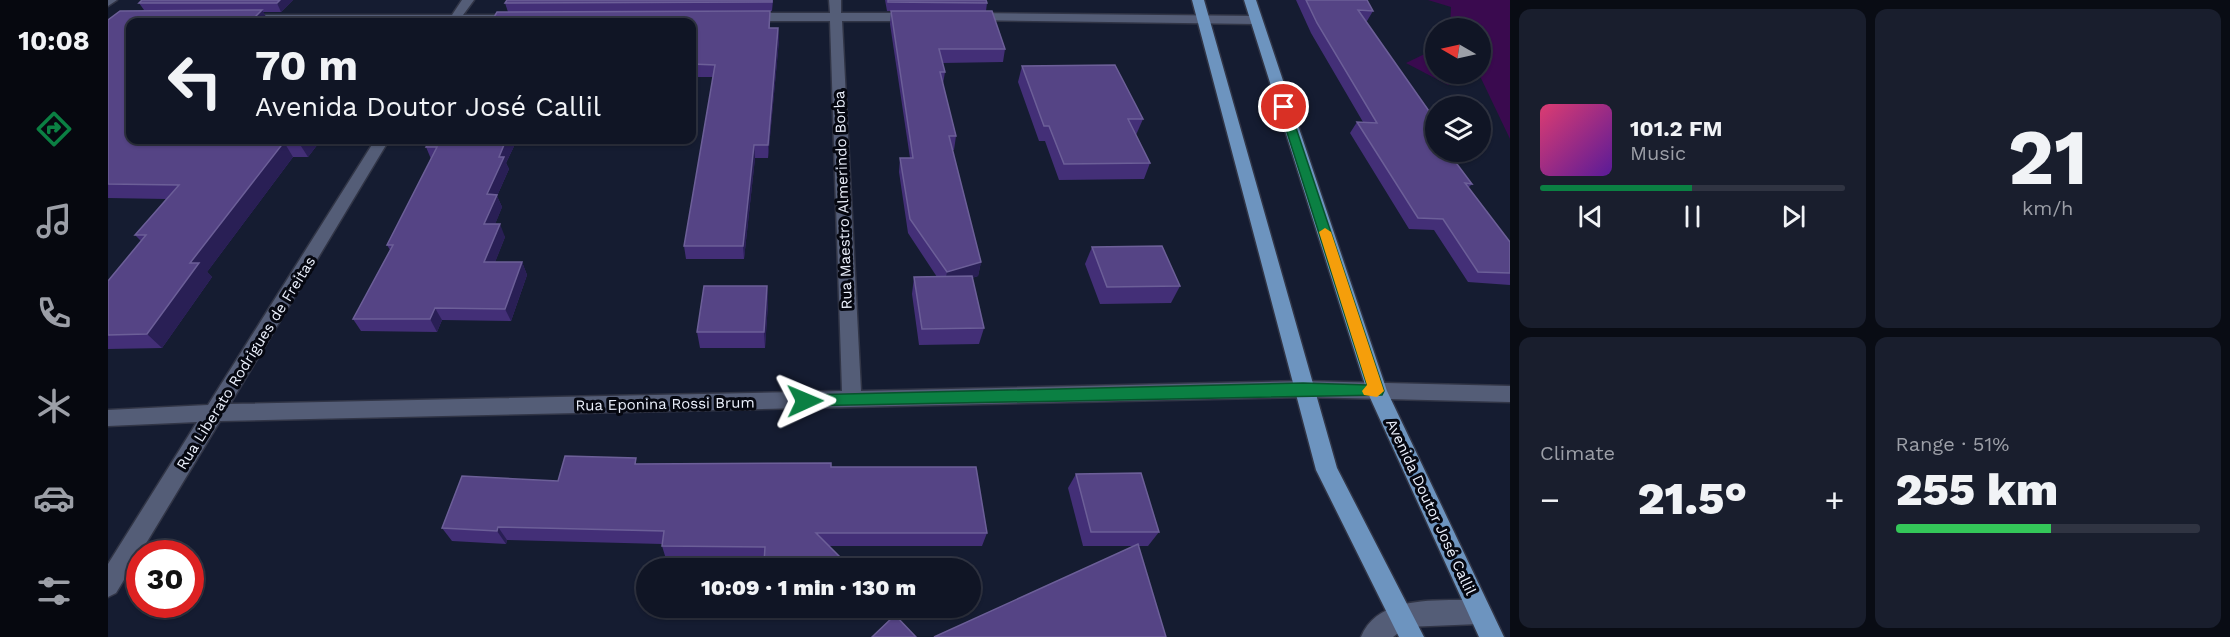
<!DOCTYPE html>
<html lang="en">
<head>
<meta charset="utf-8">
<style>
  :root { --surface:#101525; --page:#191e2d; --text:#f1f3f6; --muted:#9c9fa7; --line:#303442; --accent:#0b8043 }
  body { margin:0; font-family:"Work Sans",sans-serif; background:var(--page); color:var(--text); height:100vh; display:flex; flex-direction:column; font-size:22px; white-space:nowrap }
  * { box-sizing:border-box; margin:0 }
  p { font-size:20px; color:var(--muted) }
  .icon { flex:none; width:33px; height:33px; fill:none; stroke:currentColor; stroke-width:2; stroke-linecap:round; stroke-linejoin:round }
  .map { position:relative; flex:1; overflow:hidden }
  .panel { display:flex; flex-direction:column; gap:9px; padding:9px; background:#090c14; width:720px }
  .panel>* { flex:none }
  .banner { position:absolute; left:18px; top:18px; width:570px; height:126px; border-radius:12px; box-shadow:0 2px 4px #0004,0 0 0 2px var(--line); background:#101525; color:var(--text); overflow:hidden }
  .needle { width:39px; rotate:279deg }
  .buttons { position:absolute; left:1317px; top:18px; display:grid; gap:12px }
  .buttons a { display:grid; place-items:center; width:66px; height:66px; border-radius:50%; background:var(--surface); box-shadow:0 2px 4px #0004,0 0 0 2px var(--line); font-size:30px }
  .speed { position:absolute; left:18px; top:540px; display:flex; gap:12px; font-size:30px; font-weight:700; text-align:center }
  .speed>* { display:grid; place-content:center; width:78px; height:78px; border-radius:50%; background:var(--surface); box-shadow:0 2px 4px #0004,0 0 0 2px var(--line); line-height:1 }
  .speed .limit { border:9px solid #d22; background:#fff; color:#111 }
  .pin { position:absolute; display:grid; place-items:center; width:51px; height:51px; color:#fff; margin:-26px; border:3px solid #fff; border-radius:50%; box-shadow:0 2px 6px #0007 }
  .me { position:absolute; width:66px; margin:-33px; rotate:89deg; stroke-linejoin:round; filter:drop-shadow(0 0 4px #0008) }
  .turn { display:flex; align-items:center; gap:21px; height:126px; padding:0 30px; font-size:27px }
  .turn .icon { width:78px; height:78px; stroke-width:2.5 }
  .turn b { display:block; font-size:42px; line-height:51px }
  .big { font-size:45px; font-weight:800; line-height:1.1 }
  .panel .widget { flex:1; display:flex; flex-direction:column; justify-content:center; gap:9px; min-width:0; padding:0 21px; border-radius:12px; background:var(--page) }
  .panel .dial { align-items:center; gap:0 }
  .dial b { font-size:78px; line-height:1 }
  .song { display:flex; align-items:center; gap:18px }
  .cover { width:72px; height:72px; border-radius:9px; background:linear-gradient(135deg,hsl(340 70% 55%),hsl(270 70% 35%)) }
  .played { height:6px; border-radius:3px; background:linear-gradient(90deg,var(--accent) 50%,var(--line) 50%) }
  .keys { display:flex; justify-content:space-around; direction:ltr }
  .heat { display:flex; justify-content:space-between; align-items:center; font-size:33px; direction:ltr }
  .charge { height:9px; border-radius:4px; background:linear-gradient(90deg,#34c759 51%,var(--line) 0) }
  .panel .tiles { flex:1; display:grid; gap:9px; grid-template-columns:repeat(2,1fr) }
  .trip { position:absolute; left:528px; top:558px; width:345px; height:60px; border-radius:30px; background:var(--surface); box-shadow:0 2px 4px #0004,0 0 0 2px var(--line); font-weight:800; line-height:60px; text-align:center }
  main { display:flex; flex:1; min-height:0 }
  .tabs { display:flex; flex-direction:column; width:108px; justify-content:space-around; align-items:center; background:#06080f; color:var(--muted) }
  .tabs .icon { width:42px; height:42px }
  .tabs .selected { color:var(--accent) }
  .tabs b { font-size:27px; color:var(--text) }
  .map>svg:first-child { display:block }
</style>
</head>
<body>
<main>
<nav class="tabs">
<b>10:08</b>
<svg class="icon selected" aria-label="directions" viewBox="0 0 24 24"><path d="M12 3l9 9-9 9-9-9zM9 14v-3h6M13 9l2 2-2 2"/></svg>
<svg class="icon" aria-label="music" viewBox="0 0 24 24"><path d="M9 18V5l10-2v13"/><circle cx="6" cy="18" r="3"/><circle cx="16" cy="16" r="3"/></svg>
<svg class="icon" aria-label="phone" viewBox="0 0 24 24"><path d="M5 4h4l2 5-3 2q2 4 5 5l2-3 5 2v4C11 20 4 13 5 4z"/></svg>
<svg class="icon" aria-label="climate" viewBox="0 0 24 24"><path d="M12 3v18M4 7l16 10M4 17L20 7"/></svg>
<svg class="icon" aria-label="car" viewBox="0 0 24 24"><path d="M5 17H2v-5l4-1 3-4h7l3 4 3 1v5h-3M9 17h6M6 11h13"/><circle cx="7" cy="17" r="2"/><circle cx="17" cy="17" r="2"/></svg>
<svg class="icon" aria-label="filters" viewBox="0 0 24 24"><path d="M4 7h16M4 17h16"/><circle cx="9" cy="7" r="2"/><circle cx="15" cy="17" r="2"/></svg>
</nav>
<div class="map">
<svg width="1402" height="637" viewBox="0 0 1402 637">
  <rect width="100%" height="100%" fill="#151c31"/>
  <g fill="#3a0a4f">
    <path d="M1320,0h82v139l-31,-65 1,-46h-30l1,-21z"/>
    <path d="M1327,49l1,25h25l-13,11 -42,-22z"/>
  </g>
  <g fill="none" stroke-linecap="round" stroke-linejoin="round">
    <defs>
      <g id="minor">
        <path d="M0,0h9l-9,6z"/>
        <path d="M354,0h12l-11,15h54l6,4 -6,3h-275l-6,-3 6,-4h210z"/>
        <path d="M721,0h12v13h72l6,4 -6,4h-71l19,370 442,-10 207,5v16l-207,-5 -1083,24 -104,172 -8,4v-33l89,-142 -89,4v-16l100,-5 167,-265h14l-159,264 612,-13 -12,-370h-84l-6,-4 6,-4h84z"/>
        <path d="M863,13l285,3 6,4 -6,4 -289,-4v-6z"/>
        <path d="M1371,600l8,4 4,8 -4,8 -8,4 -73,3 -13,10h-32c17,-43 80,-36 118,-37z"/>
      </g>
      <g id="major">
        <path d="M1084,0h12l133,468 87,169h-25l-83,-167z"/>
        <path d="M1136,0h12l131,391 117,246h-25l-112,-246z"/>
      </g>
    </defs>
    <use href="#minor" stroke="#313546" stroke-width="3"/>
    <use href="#major" stroke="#313546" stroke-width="3"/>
    <use href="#minor" fill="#545d77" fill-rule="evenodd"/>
    <use href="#major" fill="#6d94bf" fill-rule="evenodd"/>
  </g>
  <g fill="#432f77">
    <path d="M185,0l-12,12h-18l6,10h-139l191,118 -13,17h-15l-86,115 5,5 -50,71 -54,1v-68l33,-40 -6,-6 31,-36 -58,-1v-178l36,-10 -5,-7z"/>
    <path d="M399,0h266l-1,11 -254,1 252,-1v17h8l1,12 -11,118h-13l-11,101h-58l-2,-13 29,-169h-21v-55l-184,-10 -3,-9z"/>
    <path d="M777,0h101l1,3 -1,8 19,38 -2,13 -61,1 3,9 -2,12 13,52 -2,14h-2l29,112 -3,14 -6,2 12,50 -5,16 -60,1 -7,-51 2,-17h23l-29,-44 -9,-61 1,-14h10l-20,-134 1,-13h-4z"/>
    <path d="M1188,0h71l6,11 -6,10h-2l71,131 36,32 -4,4 42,54v43l-42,-3 -34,-52 -25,-1 -59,-96 7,-11h6l-52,-89z"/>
    <path d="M914,66l121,53 -7,16 14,28 -6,16 -85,1 -14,-39h-6l-21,-59z"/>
    <path d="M322,140h87l-11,23 3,6 -12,27 5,11 -7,17 10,13 -10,25h27l5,13 -16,46 -69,-1 -5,12 -76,-1 -8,-12 37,-69 -3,-5 44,-86 -5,-12z"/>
    <path d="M984,247l88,39 -9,17 -71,1 -15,-40z"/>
    <path d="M659,286l1,17 -3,45h-65l-3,-16z"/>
    <path d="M530,464l193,3 156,66 -5,13h-153l17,17v5h-81l-1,-8 -98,-1 -4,-13v-2l-155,-4 -1,4 -54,-3 -10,-13 116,-47z"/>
    <path d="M968,474l83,58 -11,14h-65l-15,-58z"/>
  </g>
  <g fill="#291f55">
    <path d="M172,0h13l-12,12 -4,-9z"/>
    <path d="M154,10l7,12h-19z"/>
    <path d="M670,28l1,12 -11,118v-13z"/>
    <path d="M194,140h19l-13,17 -9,-14z"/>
    <path d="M398,140h11l-11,23 3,6 -12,27 5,11 -12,30 -6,-13 3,-30 12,-37z"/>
    <path d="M176,142l9,15 -86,115 5,5 -50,71 -15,-14 43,-71z"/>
    <path d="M646,145l1,13 -11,101 -1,-13z"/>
    <path d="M392,224l5,13 -15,38 -6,-13z"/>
    <path d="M414,262l5,13 -16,46 -6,-12z"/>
    <path d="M873,262l-3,14 -34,10 3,-14z"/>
    <path d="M659,286l1,17 -3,45 -1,-16z"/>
    <path d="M327,308l7,12 -5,12 -7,-13z"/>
    <path d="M390,527l9,13 -1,4 -9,-13z"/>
  </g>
  <g fill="#554485" stroke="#6c5f98" stroke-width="1.5">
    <path d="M34,0h138l-3,3h-138z"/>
    <path d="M399,0h265v2l-267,1z"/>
    <path d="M780,0h98l1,3 -99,-1z"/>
    <path d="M1198,0h61l6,11 -15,-1 78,111v31h12l24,32 -7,-1 45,59v31l-32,-1 -35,-53 -25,-1 -61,-96 20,1 -60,-100z"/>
    <path d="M154,10l-12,12h-120v118h172l-3,3 -15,-1 -94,121h9l-52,71 -39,1v-54l38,-46h-11l44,-50 -71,-1v-164l12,-9z"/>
    <path d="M662,11l-1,17h9l-10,117h-14l-11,101h-59l31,-181 -23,-1v-42h-201l6,-10z"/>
    <path d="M783,11h101l13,38h-66l6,23h-5l16,64h-7l32,126 -34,10 -37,-53 -10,-61h13z"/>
    <path d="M1007,65l28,54h-15l22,44 -86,1 -15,-38h-5l-22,-60z"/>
    <path d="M322,140h76l-7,17h5l-17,37 10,1 -13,29h16l-16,38h38l-17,47 -70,-1 -5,11h-77l40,-74h-6l50,-98h-11z"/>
    <path d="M1054,246l18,40 -73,1 -15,-40z"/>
    <path d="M864,276l12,52 -62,1 -8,-52z"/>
    <path d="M596,286h63l-3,46h-67z"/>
    <path d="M457,456l71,2 -1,6 196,-1v4h145l11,66h-171l30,30h-82l1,-16 -103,-1 2,-15 -166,-4 -1,4 -55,-3 20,-52 96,5z"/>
    <path d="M1033,473l18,59h-68l-15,-58z"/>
    <path d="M1030,544l28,93h-232z"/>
    <path d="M787,615l21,22h-44z"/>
  </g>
  <path fill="#0b8043" stroke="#07532c" stroke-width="1.5" d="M1176,104l5,3 95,284 -2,4 -583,11 -2,-5 8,-6 498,-12 64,2 -88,-278z"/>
  <path fill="#f59e0b" d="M1217,228l6,4 53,159 -7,6 -13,-2 -2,-4 5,-6 -48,-153z"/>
  <g text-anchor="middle" stroke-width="6" stroke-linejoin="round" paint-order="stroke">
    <g font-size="15" fill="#ebf0fc" stroke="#050710">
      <text transform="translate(735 200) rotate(-92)" y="5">Rua Maestro Almerindo Borba</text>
      <text transform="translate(138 363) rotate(-58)" y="5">Rua Liberato Rodrigues de Freitas</text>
      <text transform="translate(557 404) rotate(-1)" y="5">Rua Eponina Rossi Brum</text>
      <text transform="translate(1323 507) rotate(65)" y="5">Avenida Doutor José Callil</text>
    </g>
  </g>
</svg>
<div class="buttons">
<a><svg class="needle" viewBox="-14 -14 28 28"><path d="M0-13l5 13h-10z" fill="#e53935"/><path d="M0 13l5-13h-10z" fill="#9c9fa7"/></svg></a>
<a><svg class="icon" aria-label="layers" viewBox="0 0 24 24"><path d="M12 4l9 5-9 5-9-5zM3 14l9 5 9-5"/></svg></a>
</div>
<div class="speed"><div class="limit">30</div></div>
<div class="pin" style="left:1176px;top:107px;background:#d93025"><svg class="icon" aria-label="arrive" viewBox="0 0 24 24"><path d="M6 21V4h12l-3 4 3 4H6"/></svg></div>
<svg class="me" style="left:697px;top:401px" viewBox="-20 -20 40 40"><path d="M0-17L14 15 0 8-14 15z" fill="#0b8043" stroke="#fff" stroke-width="4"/></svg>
<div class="trip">10:09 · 1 min · 130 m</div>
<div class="banner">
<div class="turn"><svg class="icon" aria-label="left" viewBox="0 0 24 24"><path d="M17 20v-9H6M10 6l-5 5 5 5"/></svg><div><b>70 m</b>Avenida Doutor José Callil</div></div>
</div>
</div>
<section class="panel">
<div class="tiles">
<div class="widget">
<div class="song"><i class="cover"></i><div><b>101.2 FM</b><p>Music</p></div></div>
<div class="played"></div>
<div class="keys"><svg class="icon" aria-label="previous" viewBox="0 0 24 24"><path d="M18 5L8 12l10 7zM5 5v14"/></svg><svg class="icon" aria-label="pause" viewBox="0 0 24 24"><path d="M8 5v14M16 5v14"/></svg><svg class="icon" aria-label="next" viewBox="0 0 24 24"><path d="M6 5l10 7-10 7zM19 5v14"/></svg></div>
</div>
<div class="widget dial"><b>21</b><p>km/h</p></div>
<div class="widget"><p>Climate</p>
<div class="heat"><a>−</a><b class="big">21.5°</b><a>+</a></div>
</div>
<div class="widget"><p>Range · 51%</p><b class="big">255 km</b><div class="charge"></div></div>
</div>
</section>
</main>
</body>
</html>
